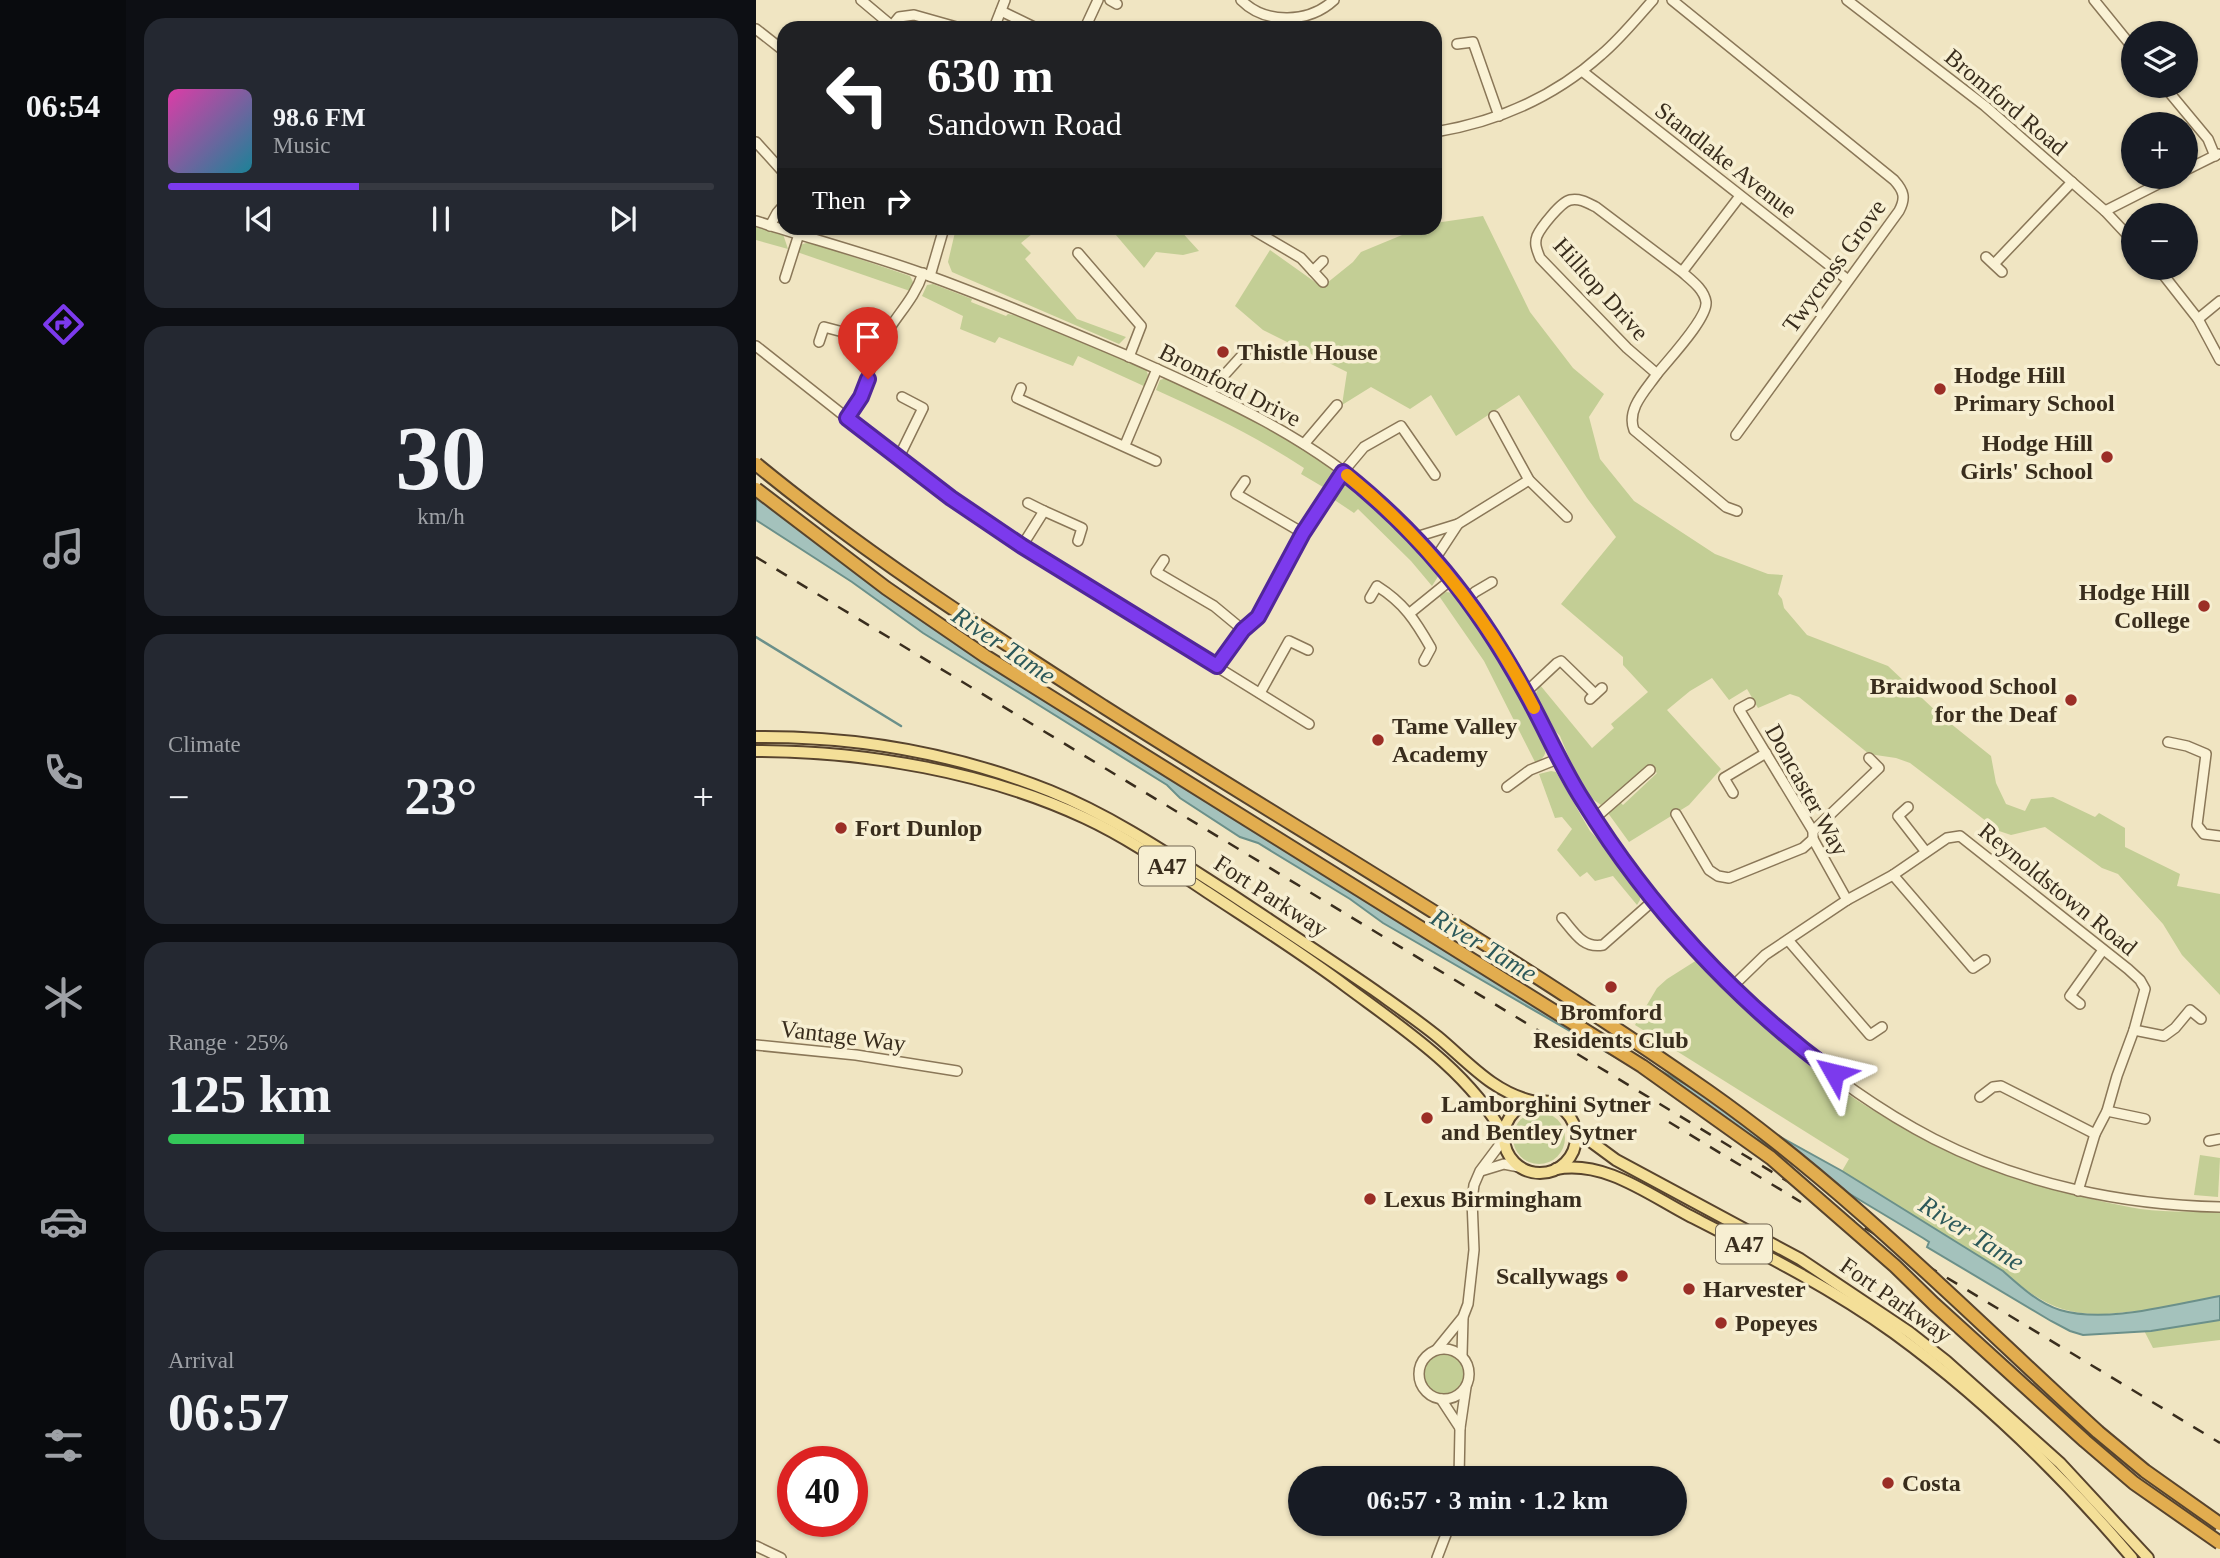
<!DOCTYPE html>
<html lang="en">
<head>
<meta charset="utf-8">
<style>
  :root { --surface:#171b24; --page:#242831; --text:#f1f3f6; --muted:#9ea1a6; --line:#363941; --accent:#7c3aed }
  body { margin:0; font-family:Georgia,serif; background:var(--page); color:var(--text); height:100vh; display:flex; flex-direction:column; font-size:26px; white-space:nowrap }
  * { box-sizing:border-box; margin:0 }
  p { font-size:23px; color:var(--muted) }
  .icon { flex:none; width:38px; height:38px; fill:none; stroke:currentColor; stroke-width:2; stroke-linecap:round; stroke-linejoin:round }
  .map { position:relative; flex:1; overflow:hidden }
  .sheet { display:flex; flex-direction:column; gap:18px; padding:18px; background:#0d0f14; width:630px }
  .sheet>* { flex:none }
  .banner { position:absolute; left:21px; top:21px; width:665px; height:214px; border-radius:21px; box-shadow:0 2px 5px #0004; background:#202124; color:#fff; overflow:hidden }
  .buttons { position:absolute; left:1365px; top:21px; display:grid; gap:14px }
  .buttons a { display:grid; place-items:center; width:77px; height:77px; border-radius:50%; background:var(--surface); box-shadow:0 2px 5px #0004; font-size:35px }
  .speed { position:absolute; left:21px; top:1446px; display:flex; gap:14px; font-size:35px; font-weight:700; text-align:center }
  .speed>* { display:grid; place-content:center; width:91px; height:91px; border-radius:50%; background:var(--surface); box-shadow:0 2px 5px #0004; line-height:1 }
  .speed .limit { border:10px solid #d22; background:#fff; color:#111 }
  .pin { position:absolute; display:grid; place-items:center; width:60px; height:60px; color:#fff; margin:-72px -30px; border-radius:50% 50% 50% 0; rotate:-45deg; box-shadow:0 0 7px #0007 }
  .pin .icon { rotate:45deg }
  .me { position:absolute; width:77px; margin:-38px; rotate:307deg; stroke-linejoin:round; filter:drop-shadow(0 0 5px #0008) }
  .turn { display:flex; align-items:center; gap:24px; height:147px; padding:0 35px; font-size:32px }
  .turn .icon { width:91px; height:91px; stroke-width:2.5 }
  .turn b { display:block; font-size:49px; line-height:60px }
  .then { display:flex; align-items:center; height:66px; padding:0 35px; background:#0003; gap:14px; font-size:26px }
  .big { font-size:52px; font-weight:700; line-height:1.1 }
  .sheet .tile { flex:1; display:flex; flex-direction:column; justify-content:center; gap:10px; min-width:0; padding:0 24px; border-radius:21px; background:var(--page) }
  .sheet .dial { align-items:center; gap:0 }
  .dial b { font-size:91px; line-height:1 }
  .song { display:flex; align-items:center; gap:21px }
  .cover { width:84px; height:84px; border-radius:10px; background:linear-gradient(135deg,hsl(320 70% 55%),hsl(190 70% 35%)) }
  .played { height:7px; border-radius:4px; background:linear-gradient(90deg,var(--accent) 35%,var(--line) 35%) }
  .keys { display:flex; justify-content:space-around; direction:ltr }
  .heat { display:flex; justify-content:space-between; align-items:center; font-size:38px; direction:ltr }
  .charge { height:10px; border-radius:5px; background:linear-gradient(90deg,#34c759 25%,var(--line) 0) }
  .trip { position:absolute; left:532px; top:1466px; width:399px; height:70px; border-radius:35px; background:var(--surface); box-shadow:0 2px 5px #0004; font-weight:700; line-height:70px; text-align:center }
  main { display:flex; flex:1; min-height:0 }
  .tab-bar { display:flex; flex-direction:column; width:126px; justify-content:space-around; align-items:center; background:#090b0e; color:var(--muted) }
  .tab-bar .icon { width:49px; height:49px }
  .tab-bar .on { color:var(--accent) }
  .tab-bar b { font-size:32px; color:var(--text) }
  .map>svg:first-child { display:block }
</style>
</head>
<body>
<main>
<nav class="tab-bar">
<b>06:54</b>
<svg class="icon on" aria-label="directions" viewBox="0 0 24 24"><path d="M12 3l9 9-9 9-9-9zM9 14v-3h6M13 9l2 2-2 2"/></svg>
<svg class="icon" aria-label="music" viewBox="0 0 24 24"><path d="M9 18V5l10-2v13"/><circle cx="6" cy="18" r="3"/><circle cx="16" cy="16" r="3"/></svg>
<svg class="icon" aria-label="phone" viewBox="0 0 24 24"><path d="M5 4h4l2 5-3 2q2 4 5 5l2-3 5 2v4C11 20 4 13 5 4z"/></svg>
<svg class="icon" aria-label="climate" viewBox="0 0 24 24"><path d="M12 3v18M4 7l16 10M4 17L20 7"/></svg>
<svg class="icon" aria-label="car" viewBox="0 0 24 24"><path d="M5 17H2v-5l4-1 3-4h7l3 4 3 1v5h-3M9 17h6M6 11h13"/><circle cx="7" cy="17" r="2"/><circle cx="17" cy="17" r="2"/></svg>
<svg class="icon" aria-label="filters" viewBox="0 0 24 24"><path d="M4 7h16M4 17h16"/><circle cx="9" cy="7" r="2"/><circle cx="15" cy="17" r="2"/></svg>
</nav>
<section class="sheet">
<div class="tile">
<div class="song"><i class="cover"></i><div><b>98.6 FM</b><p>Music</p></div></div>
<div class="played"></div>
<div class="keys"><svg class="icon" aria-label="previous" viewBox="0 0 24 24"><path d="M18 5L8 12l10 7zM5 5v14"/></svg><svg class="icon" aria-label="pause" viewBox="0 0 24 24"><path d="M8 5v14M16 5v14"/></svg><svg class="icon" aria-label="next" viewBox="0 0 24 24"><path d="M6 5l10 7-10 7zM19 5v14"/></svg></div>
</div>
<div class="tile dial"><b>30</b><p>km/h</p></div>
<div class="tile"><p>Climate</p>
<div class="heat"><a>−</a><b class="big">23°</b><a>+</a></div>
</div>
<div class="tile"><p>Range · 25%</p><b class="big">125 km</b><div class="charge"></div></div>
<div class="tile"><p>Arrival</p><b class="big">06:57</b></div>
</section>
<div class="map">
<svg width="1464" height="1558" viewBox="0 0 1464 1558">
  <rect width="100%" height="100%" fill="#f0e5c2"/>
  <g fill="#c3ce95">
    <path d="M727,216l47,96 43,56 31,26 -15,23 11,42 34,42 81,53 53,20 15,1 -5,19 4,5 2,9 23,27 81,31 52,49 51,41 5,27 10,21 19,7 6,-12 22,-2 42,20 4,-4 26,15v19l55,27 -3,12 43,8v101l-38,-40 -19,-31 -45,-50 -16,-6 -57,-41 -34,8 -12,-4 -89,-68 -14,-5 -27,-4 -70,-57 -9,-3 -32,14 -11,-19 -18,11 -17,-22 -22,13 -23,19 54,59 -32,36 -60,37 -21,-29 12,-11 3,3 34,-32 -7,-6 -49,38 -10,-7 -17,-28 -14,-34 -14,-15 -13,-22 7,-14 52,63 22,-20 -3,-4 37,-32 -25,-27v-8l-62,-53 55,-67 -29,-39 -68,-103 -63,41 -25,-41 -21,14 -39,-22 -29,18 5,-33 -84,-42 -28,-24 35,-56 52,37 31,-25 8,-10 58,-24h16v-5z"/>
    <path d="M0,226l27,8 5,15 -32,-9z"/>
    <path d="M200,228h79l-3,6 -11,9 10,10 -6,6 52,60 49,18 -7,7 -167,-72 -4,-10z"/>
    <path d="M354,228h68l21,23 -16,4 -27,-3 -12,16z"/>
    <path d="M53,242l101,34 3,6 -3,9 -113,-39 3,-7z"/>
    <path d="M177,284l39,15 -1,3 35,14 2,-2 10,2 128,53 2,6 -2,12 -68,-31 -5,10 -74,-29 -4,6 -35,-14 3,-13 -41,-20 5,-11z"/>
    <path d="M410,378l99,49 63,37 4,5 1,9 -10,9 -22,-13 3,-6c-47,-31 -97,-55 -148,-78l4,-10z"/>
    <path d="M591,482l29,25 60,61 3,7 -7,11 -21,-25 -53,-52 -4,4 -24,-16 10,-14z"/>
    <path d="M690,592l8,1c38,42 63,99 91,149 2,12 0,14 -9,22l-52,-103 -45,-65z"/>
    <path d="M795,771l5,1 34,59 21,22 29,39v8l-3,5 -24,-29 -18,5 -8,-9 -7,5 -23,-27 15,-21 -10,-12 -7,1 -16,-44z"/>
    <path d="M941,960c31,30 60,61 92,89 96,83 217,135 340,158 30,6 61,4 91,5v128l-67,8 -19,-37c-61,9 -86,-1 -132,-40l-160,-100 7,-12 -214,-134 22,-37 10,-9z"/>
    <circle cx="783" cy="1138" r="26"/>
    <path d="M1444,1155l20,3 -2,39 -24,-2z"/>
    <circle cx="688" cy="1374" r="22"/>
  </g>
  <path fill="#a4c2bc" stroke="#6b908a" stroke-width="2" d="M0,496l178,122 713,445 195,108 161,100c17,15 35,32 57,39 47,14 113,-6 160,-14v24l-69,11 -68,4 -13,-4 -19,-10 -124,-74 2,-5 -6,-4 -123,-74 -417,-241 -33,-24 -92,-56 -18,-6 -60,-39 -13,-13 -244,-152 -71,-51 -96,-62z"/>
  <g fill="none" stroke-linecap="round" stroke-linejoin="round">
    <path stroke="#6b908a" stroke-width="2.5" d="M0,637l145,89"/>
    <defs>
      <g id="minor">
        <path d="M105,0l31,26"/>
        <path d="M354,0l7,4"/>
        <path d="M485,0c25,25 68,23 93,0"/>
        <path d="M916,0l222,180c10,11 12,18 5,31l-163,224"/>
        <path d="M1091,0l138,106 120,105 28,30"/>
        <path d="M1338,0l39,48"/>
        <path d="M245,11l35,17"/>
        <path d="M134,28l9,-11 15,-2 46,13"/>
        <path d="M238,28l11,-28"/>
        <path d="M329,28l13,-28"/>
        <path d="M0,29l28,22"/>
        <path d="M701,44l16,-2 26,74"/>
        <path d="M826,71l266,209"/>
        <path d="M1408,86l44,53 7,17"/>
        <path d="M679,132c61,-10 119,-35 166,-77 19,-16 35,-36 52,-55"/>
        <path d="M0,142l28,31"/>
        <path d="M1430,170l32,-16"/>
        <path d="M1349,211l67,-34"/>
        <path d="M0,221c56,18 113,33 168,53 69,25 138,54 206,83 90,40 181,80 254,148 57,53 102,116 139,183 21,38 38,78 61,115 82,130 213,265 350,336 88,45 188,66 286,68"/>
        <path d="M14,226l7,-13 7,-8"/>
        <path d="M494,228l51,30 22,24"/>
        <path d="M322,253l63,73 -12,31"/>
        <path d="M1230,257l16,15"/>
        <path d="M1238,264l78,-82"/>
        <path d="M1402,268l40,51 22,41"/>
        <path d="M557,271l10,-10"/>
        <path d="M926,272l-86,-65c-8,-4 -16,-9 -26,-7 -9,2 -29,27 -33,36 -3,8 0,14 3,22l87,90 30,26c11,-14 51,-56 49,-72 -2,-13 -15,-22 -24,-30l58,-76"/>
        <path d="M167,273c-9,28 -30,45 -42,70 -13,28 -16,48 -34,75l104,80 71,48 287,178"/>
        <path d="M174,276l14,-48"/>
        <path d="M29,278l14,-44"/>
        <path d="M1442,319l22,-18"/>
        <path d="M63,342l5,-15 57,15"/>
        <path d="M0,346l91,72"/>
        <path d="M901,374c-11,16 -31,35 -23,56l92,77 11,4"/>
        <path d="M265,388l-4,10 139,63"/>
        <path d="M453,392l37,-41"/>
        <path d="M738,416l35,64 38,37"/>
        <path d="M548,444l33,-39"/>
        <path d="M369,445l32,-76"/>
        <path d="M143,457l24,-49 -21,-11"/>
        <path d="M489,481l-9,13 67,39"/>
        <path d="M272,503l16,8"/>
        <path d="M660,537l42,-13 71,-44"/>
        <path d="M266,546l22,-35 38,17 -4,13"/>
        <path d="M679,559l23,-35"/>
        <path d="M408,560l-8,12 58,34 29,24"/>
        <path d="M614,598l7,-12c27,17 38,34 54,62l-7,13"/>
        <path d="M711,600l8,-8 17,-10"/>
        <path d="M654,613l42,-34"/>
        <path d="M461,666l26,-36 15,-13 45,-84 40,-61 21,-25 37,-21 34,49"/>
        <path d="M770,692l31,-29 4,-2 34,33"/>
        <path d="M504,693l29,-52 19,9"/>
        <path d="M834,699l12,-11"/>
        <path d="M994,703l-11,6 74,122v8l34,61"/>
        <path d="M1412,742l19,4 19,8 -9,71 7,9 16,2"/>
        <path d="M751,787l23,-17 30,-12"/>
        <path d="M977,793l-9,-15 42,-25"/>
        <path d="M1152,807l-10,9 28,36"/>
        <path d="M920,814l33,56 9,6 11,2 74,-30 10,-9"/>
        <path d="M839,818l55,-48"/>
        <path d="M1057,831l66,-63 -10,-10"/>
        <path d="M1137,875l80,93 12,-8"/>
        <path d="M806,918c12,14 21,31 41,27l51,-45"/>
        <path d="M1032,940l82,95 12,-8"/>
        <path d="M976,987l33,-32 82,-55 46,-25 54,-37 13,-2 168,133 12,11 5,9 -11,41 -17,46 -10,35 -12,23 -17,57"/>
        <path d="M1324,1004l-10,-8 33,-46"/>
        <path d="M1378,1030l30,6 11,-8 15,-18 11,9"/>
        <path d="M0,1045l100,10 101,16"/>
        <path d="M1224,1097l13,-10 8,-1 94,48"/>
        <path d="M1351,1111l38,8"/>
        <path d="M1453,1141l11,-2"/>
        <path d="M725,1171l23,-7 15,3"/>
        <circle cx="688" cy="1374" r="25"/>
        <path d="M681,1349l26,-32 5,-13 6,-54 -2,-50 2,-15 6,-14 24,-32"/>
        <path d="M706,1355l1,-37"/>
        <path d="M685,1399l19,29"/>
        <path d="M703,1479l1,-51 6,-41"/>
        <path d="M0,1546l25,12"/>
        <path d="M681,1558l13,-34"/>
      </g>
      <g id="major">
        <path d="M0,737c100,-1 201,17 294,54 64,26 121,65 179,102 48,32 97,64 145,97 21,15 43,30 64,47 30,25 55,55 94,64"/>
        <path d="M0,751c108,0 231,21 329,67 43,20 83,48 122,74 47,31 95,61 140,95 58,43 121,84 157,148"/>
        <circle cx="784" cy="1137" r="36"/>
        <path d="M822,1132l38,28 184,99 109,73 37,29 114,102 88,95"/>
        <path d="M800,1169c48,-9 92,25 132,46 70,36 142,72 206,118 89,65 168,142 238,225"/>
      </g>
    </defs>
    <use href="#minor" stroke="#8a7758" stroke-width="12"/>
    <use href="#major" stroke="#58442d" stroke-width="14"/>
    <use href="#minor" stroke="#faf2d5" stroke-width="9"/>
    <use href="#major" stroke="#f4df98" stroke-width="10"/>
    <g stroke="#392d1d" stroke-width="2.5" stroke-dasharray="12 12" stroke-linecap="butt">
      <path d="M0,557l1464,886"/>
      <path d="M913,1122l132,80"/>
    </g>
    <defs>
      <g id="highway-bridge">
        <path d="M0,464c111,91 228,166 348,243 202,128 409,248 605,385 139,98 263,225 389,340l47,39 75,53"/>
        <path d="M0,489l130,99 99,68 657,410 129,92 124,108 39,38 151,137 49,42 86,60"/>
      </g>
    </defs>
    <use href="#highway-bridge" stroke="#58442d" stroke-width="16" stroke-linecap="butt"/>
    <use href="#highway-bridge" stroke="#e2ad4f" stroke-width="12"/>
  </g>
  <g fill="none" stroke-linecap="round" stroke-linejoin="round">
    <defs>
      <path id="route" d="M112,379l-7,18 -14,21 104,80 71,48 195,120 26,-36 15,-13 45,-84 40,-61c79,63 133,130 181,218 21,37 37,77 60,112 65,105 151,198 250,271"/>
    </defs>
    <use href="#route" stroke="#51269a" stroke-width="18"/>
    <use href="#route" stroke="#7c3aed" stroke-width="12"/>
    <path stroke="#f59e0b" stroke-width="12" d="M591,475c79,64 141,143 187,233"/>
  </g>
  <g fill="#9b2e26" stroke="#f7efd2" stroke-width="2.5">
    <circle cx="467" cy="352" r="7"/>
    <circle cx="1184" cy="389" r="7"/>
    <circle cx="1351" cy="457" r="7"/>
    <circle cx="1448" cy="606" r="7"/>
    <circle cx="1315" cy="700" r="7"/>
    <circle cx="622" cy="740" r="7"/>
    <circle cx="85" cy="828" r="7"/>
    <circle cx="855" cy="987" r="7"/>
    <circle cx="671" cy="1118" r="7"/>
    <circle cx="614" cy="1199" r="7"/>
    <circle cx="866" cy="1276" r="7"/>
    <circle cx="933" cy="1289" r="7"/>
    <circle cx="965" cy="1323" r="7"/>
    <circle cx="1132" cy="1483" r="7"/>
  </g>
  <g text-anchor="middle" stroke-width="7" stroke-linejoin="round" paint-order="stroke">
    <g fill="#f7efd2" stroke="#726753" stroke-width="2">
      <rect x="383" y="846.5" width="56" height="39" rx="5"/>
      <rect x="960" y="1224.5" width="56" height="39" rx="5"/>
    </g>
    <g font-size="23" font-weight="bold" fill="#392d1d">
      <text x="411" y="874">A47</text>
      <text x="988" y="1252">A47</text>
    </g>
    <g font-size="24" fill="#392d1d" stroke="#f7efd2">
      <text transform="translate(1250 102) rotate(40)" y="8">Bromford Road</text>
      <text transform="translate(970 160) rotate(38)" y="8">Standlake Avenue</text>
      <text transform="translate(1078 266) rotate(-54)" y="8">Twycross Grove</text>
      <text transform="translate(845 289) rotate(48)" y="8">Hilltop Drive</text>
      <text transform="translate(474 385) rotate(27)" y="8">Bromford Drive</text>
      <text transform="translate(1051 790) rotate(61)" y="8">Doncaster Way</text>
      <text transform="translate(1302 889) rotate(39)" y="8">Reynoldstown Road</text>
      <text transform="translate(515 896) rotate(33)" y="8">Fort Parkway</text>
      <text transform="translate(87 1036) rotate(7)" y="8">Vantage Way</text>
      <text transform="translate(1140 1300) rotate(35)" y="8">Fort Parkway</text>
    </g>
    <g font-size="24" font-weight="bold" fill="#392d1d" stroke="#f7efd2" text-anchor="start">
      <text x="481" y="360">Thistle House</text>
      <text x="1198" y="383">Hodge Hill<tspan x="1198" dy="28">Primary School</tspan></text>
      <text x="1337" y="451" text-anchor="end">Hodge Hill<tspan x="1337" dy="28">Girls' School</tspan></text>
      <text x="1434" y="600" text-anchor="end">Hodge Hill<tspan x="1434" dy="28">College</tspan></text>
      <text x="1301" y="694" text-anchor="end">Braidwood School<tspan x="1301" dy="28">for the Deaf</tspan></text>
      <text x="636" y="734">Tame Valley<tspan x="636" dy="28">Academy</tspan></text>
      <text x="99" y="836">Fort Dunlop</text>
      <text x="855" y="1020" text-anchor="middle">Bromford<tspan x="855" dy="28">Residents Club</tspan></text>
      <text x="685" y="1112">Lamborghini Sytner<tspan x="685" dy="28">and Bentley Sytner</tspan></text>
      <text x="628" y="1207">Lexus Birmingham</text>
      <text x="852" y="1284" text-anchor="end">Scallywags</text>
      <text x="947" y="1297">Harvester</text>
      <text x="979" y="1331">Popeyes</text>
      <text x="1146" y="1491">Costa</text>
    </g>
    <g font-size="26" font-style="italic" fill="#2c595a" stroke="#f7efd2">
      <text transform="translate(248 645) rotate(34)" y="9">River Tame</text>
      <text transform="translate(728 945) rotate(31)" y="9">River Tame</text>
      <text transform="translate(1216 1233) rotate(32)" y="9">River Tame</text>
    </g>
  </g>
</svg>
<div class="buttons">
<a><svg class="icon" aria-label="layers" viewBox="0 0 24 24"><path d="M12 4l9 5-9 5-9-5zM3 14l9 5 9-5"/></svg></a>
<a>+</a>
<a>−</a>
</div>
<div class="speed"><div class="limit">40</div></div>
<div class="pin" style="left:112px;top:379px;background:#d93025"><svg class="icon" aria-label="arrive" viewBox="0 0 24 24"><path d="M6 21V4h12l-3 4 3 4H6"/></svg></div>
<svg class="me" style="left:1078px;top:1073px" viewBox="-20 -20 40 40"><path d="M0-17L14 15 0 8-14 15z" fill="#7c3aed" stroke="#fff" stroke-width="4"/></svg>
<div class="trip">06:57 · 3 min · 1.2 km</div>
<div class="banner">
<div class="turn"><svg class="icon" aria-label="left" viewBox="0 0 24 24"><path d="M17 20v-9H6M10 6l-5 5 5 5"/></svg><div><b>630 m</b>Sandown Road</div></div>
<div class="then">Then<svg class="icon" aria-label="right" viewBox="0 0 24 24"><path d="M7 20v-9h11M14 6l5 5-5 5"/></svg></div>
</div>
</div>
</main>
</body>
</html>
